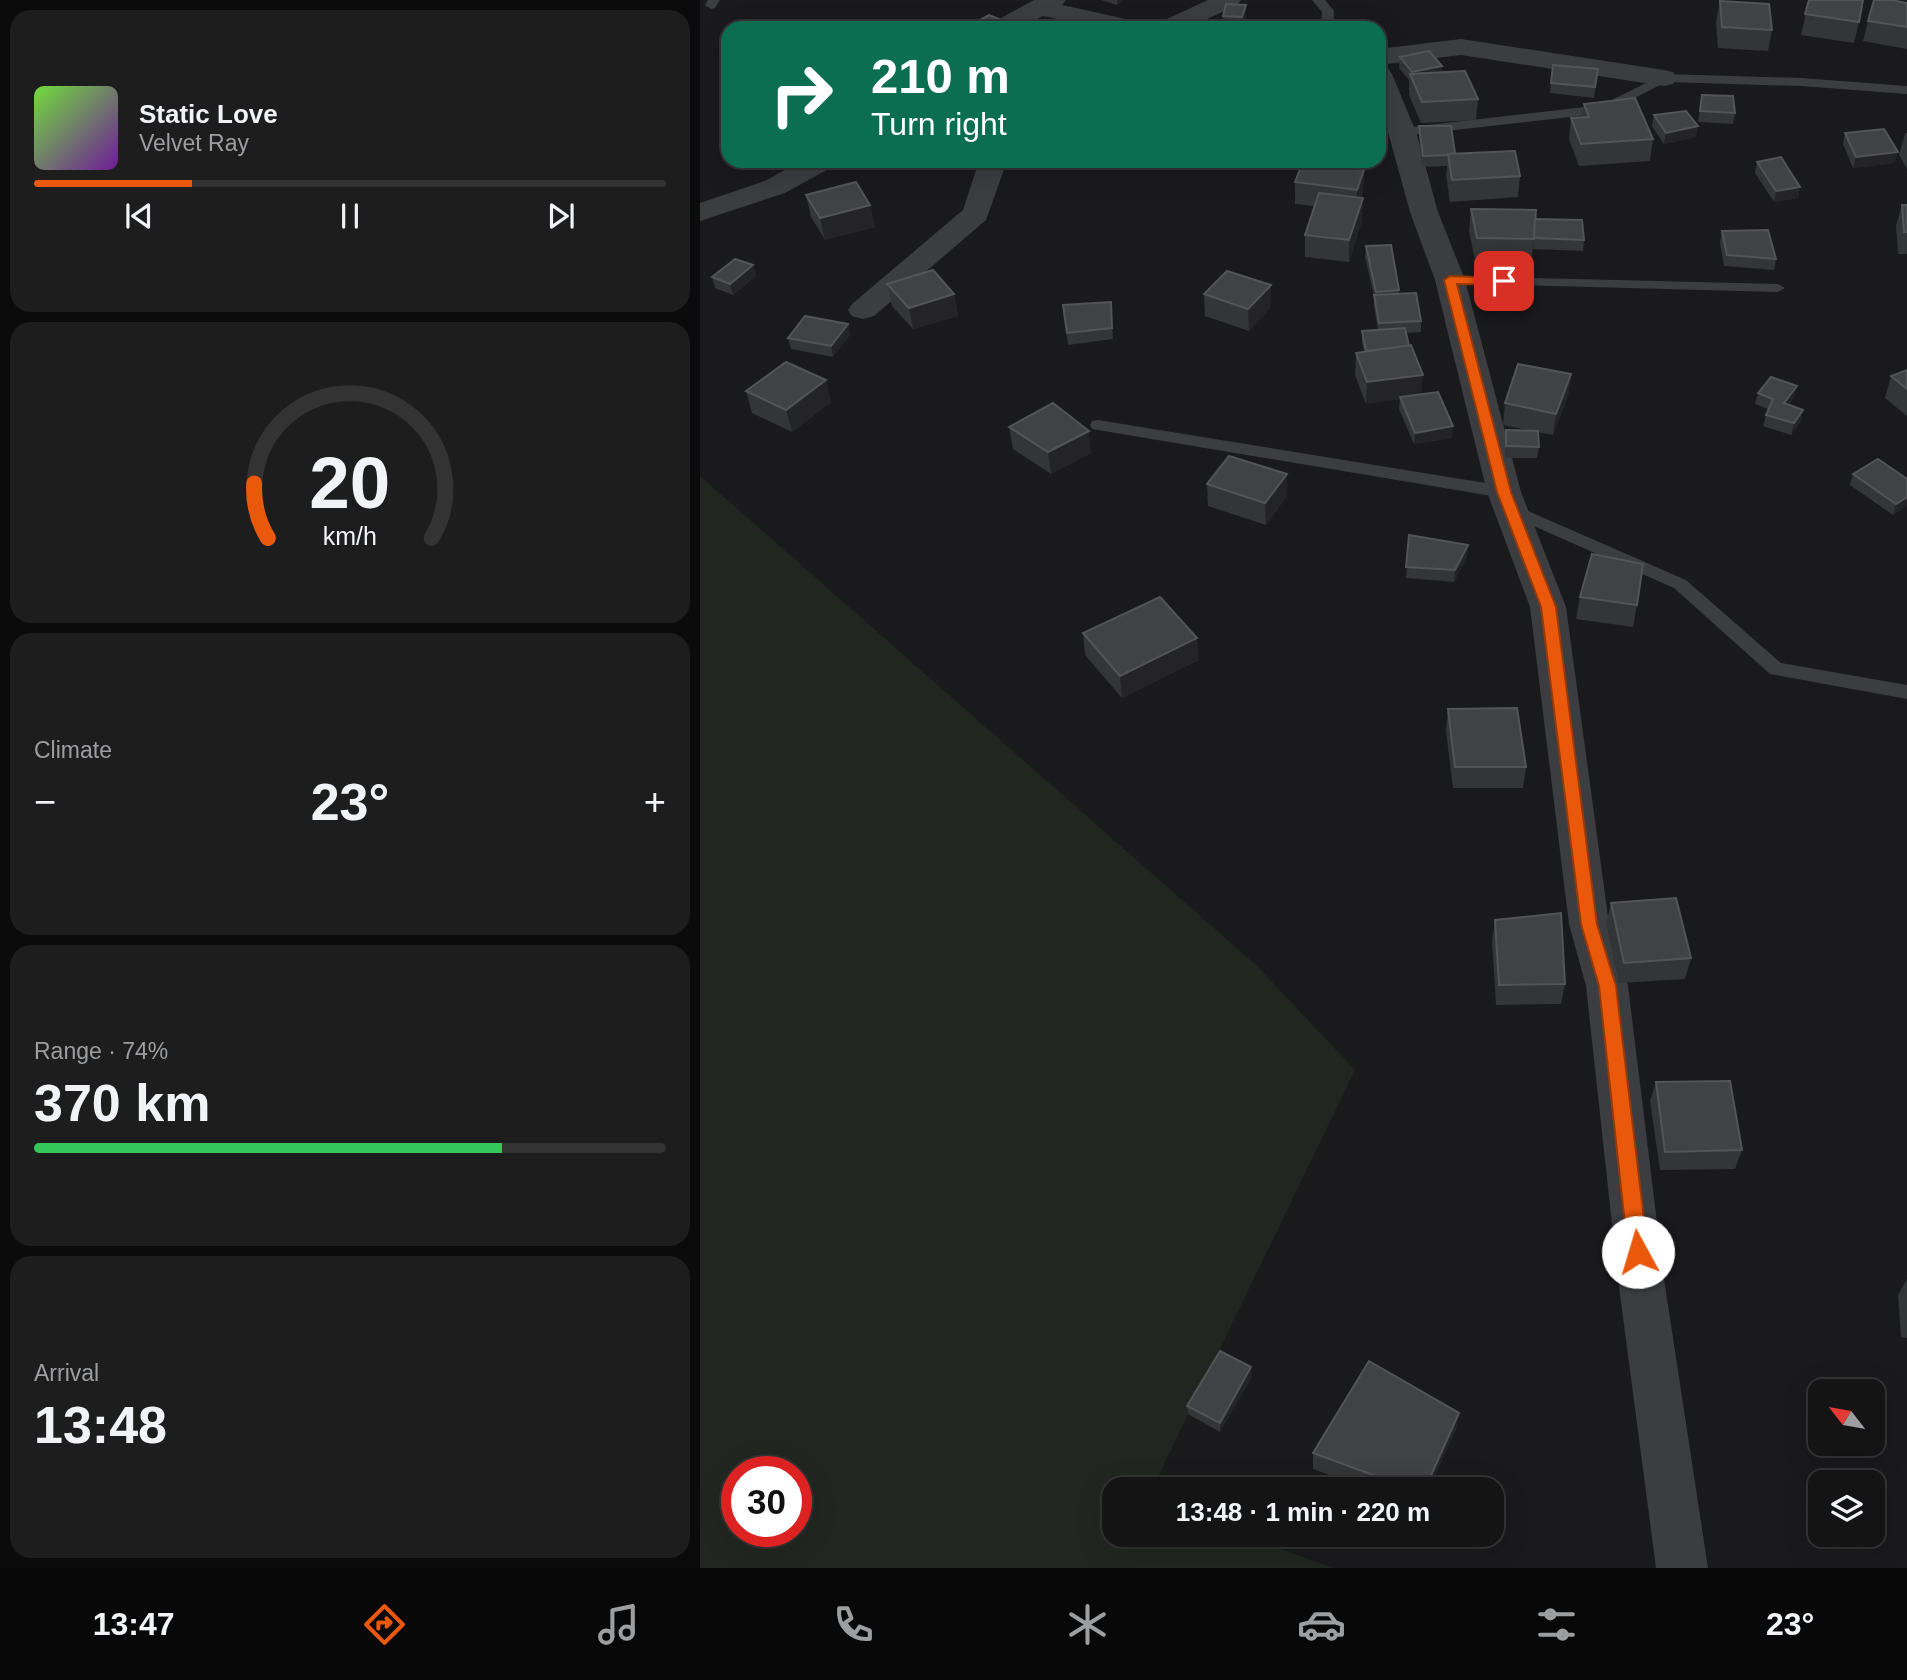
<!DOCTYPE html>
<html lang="en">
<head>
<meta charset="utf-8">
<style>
  :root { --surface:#141415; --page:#1d1d1e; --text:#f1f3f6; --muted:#9d9ea0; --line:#333334; --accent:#ea580c }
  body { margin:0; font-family:Arial,sans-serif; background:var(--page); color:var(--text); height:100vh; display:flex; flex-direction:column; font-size:26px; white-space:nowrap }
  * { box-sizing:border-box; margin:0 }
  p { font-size:23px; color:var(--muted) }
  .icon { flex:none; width:38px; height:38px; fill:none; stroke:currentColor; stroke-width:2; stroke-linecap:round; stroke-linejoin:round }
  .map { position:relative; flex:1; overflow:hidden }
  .side { display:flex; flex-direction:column; gap:10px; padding:10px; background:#0b0b0c; width:700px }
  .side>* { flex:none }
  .top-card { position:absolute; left:21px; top:21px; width:665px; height:147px; border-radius:21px; box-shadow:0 7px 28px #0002,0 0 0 2px var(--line); background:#0b6e4f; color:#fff; overflow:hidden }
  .needle { width:46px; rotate:301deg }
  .controls { position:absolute; left:1108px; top:1379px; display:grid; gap:14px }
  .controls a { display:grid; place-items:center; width:77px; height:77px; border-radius:14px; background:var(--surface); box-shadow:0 7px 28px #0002,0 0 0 2px var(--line); font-size:35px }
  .speed { position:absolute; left:21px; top:1456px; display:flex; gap:14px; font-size:35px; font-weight:700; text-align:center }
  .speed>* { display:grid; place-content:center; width:91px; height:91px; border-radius:50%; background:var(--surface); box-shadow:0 7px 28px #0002,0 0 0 2px var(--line); line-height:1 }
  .speed .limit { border:10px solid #d22; background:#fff; color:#111 }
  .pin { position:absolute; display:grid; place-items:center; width:60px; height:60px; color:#fff; margin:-30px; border-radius:14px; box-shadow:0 4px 10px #0006 }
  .me { position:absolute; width:77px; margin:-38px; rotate:354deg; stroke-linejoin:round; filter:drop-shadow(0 0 5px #0008) }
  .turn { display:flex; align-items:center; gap:24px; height:147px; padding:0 35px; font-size:32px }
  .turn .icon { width:91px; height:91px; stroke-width:2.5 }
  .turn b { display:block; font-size:49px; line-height:60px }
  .big { font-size:52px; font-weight:600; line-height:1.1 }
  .side .tile { flex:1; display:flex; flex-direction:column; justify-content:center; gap:10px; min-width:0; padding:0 24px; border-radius:21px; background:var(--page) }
  .side .dial { align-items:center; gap:0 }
  .dial svg { height:182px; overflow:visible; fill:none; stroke:var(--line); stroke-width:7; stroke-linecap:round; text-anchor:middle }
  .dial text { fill:var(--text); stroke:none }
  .song { display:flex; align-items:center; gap:21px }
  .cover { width:84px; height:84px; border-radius:10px; background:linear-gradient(135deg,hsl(100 70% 55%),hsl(280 70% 35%)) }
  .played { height:7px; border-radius:4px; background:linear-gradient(90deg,var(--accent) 25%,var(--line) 25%) }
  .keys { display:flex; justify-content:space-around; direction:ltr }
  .heat { display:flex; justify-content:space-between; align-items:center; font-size:38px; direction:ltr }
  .charge { height:10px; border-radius:5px; background:linear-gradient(90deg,#34c759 74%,var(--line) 0) }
  .trip { position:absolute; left:402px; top:1477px; width:402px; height:70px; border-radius:21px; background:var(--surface); box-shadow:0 7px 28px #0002,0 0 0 2px var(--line); font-weight:600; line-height:70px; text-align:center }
  .menu { display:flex; height:112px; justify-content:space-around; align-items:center; background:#080808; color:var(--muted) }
  .menu .icon { width:49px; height:49px }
  .menu .on { color:var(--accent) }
  .menu b { font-size:32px; color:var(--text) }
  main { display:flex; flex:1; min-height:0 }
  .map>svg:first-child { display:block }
</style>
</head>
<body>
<main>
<section class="side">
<div class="tile">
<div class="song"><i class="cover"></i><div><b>Static Love</b><p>Velvet Ray</p></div></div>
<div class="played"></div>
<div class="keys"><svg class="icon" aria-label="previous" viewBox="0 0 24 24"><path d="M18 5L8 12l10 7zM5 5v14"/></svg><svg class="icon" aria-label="pause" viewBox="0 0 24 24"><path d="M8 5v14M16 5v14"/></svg><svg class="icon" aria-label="next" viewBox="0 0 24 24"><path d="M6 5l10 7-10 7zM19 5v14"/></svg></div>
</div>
<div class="tile dial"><svg viewBox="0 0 100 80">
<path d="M14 69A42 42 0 1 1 86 69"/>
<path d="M14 69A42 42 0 0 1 8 45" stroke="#ea580c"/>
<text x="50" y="56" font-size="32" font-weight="700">20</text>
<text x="50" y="72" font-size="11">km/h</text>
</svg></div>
<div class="tile"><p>Climate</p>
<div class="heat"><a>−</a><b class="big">23°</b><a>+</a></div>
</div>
<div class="tile"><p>Range · 74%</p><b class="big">370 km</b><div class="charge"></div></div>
<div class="tile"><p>Arrival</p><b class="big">13:48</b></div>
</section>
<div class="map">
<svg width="1207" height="1568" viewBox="0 0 1207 1568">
  <rect width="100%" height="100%" fill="#1a1a1c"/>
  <path fill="#212720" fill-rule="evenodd" d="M0,476l557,490 98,104 -203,419h-37v46h126l93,33h-634zM37,1472h59v59h-59z"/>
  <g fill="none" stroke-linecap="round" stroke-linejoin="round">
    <g fill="#3c3d41" fill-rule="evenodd">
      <path d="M8,0h12l-5,8 -4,1 -6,-4z"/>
      <path d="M612,0h13l9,11 -1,17h-12l1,-16z"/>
      <path d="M964,74l137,4 106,8v8l-106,-8 -135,-4 -61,31 -203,23 -7,-4 7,-4 200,-23z"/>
      <path d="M750,276l328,8 7,4 -7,4 -333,-9 -2,-3 2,-3z"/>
      <path d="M398,420l406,66 8,6 -8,6 -412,-69 -2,-4 2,-4z"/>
      <path d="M810,503l176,77 95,83 126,22v14l-137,-25 -96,-86 -170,-75 -2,-4z"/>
    </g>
    <g fill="#3c3d41" fill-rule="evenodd">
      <path d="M334,0h32l-4,5 82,18 4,5h-48l-57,-12 -23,12h-32l4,-5z"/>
      <path d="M508,0h33l-4,5 -49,23h-34l4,-5z"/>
      <path d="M761,39l203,31 9,2 4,6 -4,6 -9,2 -203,-31 -82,10v-16z"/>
      <path d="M679,66l9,2 4,6 24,58 22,80 27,68 56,212 45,115 43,317 19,62 36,293 44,289h-52l-38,-289 -32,-293 -17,-62 -39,-317 -43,-115 -52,-212 -25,-68 -22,-80 -9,-24z"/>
      <path d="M101,161h35l-4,6 -47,26 -85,28v-18l65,-22z"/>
      <path d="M279,161h28l-21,59 -112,96 -11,3 -11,-3 -4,-6 4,-6 111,-94z"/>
    </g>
  </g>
  <g fill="#333537">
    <path d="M401,0h23l-7,5z"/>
    <path d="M1109,0l50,22 -5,21 -53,-8z"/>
    <path d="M1020,1l52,29 -4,21 -50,-3 -2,-26z"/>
    <path d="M1207,3v46l-44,-8 5,-20z"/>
    <path d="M546,15l-3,12 -20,-1v-10z"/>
    <path d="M700,57l42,9v6l36,27 -2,21 -55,3 -12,-28v-15l-10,-12z"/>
    <path d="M853,65l45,4 -4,29 -44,-5z"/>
    <path d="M1002,95l33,18 -2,11 -35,-2z"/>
    <path d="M884,104l69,35 -3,22 -71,5 -10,-27 2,-21 11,-1z"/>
    <path d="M954,115l42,22 -32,7 -12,-18z"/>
    <path d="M719,126l36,27 65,23 -2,21 -68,5 -4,-27 1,-9 -25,1 -3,-30z"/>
    <path d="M1145,133l50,30 -42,5 -10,-24z"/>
    <path d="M1205,133h2v36l-8,-14z"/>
    <path d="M1057,162l43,25 -2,11 -24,4 -19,-29z"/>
    <path d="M664,170l-1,21 -2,7 1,22 -13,42 -44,-5v-22l10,-29 -20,-2v-22z"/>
    <path d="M106,195l64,10 5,22 -50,13 -14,-23z"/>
    <path d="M1202,205h5v49h-9l-2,-28z"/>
    <path d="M771,209l64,10 49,21 -1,11 -50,-2 1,-9 -3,21 -56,-1 -6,-29z"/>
    <path d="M1022,231l54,28 -2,11 -50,-4 -4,-24z"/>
    <path d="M666,246l33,44v4l22,27v11l-15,1 15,61 31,44 -38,6 -15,-35 1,-10 -34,5 -11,-29 1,-22 8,-1 -2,-9v-12l16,-1 -4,-24v-10l-9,-39z"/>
    <path d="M53,265l3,11 -23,19 -18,-7 -3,-11z"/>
    <path d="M187,284l67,10 4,22 -45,13 -21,-23z"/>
    <path d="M571,285v22l-22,24 -44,-15 -1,-22z"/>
    <path d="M411,302l2,37 -45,6 -5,-40z"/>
    <path d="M148,324l2,11 -17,22 -42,-8 -3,-11z"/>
    <path d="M1207,370v46l-22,-18 6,-22z"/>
    <path d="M871,374l-3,22 -15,39 -15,-3 1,15 -2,11h-32l1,-28 26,1 -29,-6 2,-22z"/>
    <path d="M126,380l5,22 -39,30 -40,-19 -6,-22z"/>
    <path d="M1058,393l36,4 -5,7 12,17 -10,14 -28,-9 5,-17 -13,-5z"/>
    <path d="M309,427l82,26 -40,21 -38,-25z"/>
    <path d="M1153,474l54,5 -14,36 -43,-30z"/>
    <path d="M507,484l80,12 -21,29 -58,-19z"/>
    <path d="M709,535l58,21 -13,26 -48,-4z"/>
    <path d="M880,597l57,8 -4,22 -57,-8z"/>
    <path d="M383,633l116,27 -77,38 -37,-43z"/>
    <path d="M748,709l78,58 -3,21h-70l-7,-57z"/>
    <path d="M911,903l80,55 -6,21 -66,4 -13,-59z"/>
    <path d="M795,920l70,64 -4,20 -65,1 -4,-64z"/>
    <path d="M956,1082l86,68 -7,19 -75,1 -10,-69z"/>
    <path d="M1207,1279v59l-6,-1 -3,-42z"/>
    <path d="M552,1376l-32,56 -32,-18 -1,-8z"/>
    <path d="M759,1413l-3,16 -27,60h-61l-55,-20v-16z"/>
  </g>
  <g fill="#242426">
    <path d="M417,0h7l-7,5z"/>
    <path d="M546,5v10l-3,12 -1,-10z"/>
    <path d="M742,66v10l-30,3v-7z"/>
    <path d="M998,126l-2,11 -32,7 2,-11z"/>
    <path d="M1198,152l-3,11 -42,5 3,-11z"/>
    <path d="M54,161h24l-22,7z"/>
    <path d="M664,170l-1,21 -7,20 1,-21z"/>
    <path d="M1100,187l-2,11 -24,4 2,-11z"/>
    <path d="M663,198l-1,22 -13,42v-22z"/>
    <path d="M170,205l5,22 -50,13 -5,-22z"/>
    <path d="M53,265l3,11 -23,19 -3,-11z"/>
    <path d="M571,285v22l-22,24 -1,-22z"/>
    <path d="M254,294l4,22 -45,13 -4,-21z"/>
    <path d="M148,324l2,11 -17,22 -2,-11z"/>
    <path d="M871,374l-3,22 -15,39 3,-21z"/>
    <path d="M723,375l-2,21 -55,8 1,-22z"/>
    <path d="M126,380l5,22 -39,30 -6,-22z"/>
    <path d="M1097,386l-3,11 -13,17 3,-11z"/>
    <path d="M1103,410l-2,11 -10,14 3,-12z"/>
    <path d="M753,426l-1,12 -38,6 1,-11z"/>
    <path d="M389,431l2,22 -40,21 -3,-22z"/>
    <path d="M587,474v22l-21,29 -1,-22z"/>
    <path d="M1207,497v9l-14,9 3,-11z"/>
    <path d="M768,545l-1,11 -13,26 1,-12z"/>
    <path d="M497,638l2,22 -77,38 -2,-22z"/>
    <path d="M551,1367l1,9 -32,56v-9z"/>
    <path d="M759,1413l-3,16 -27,60h-4z"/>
  </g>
  <g fill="#404245" stroke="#525457" stroke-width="2">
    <path d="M1109,0h54l-4,22 -54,-8z"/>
    <path d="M1174,0h17l16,3v24l-39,-6z"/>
    <path d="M1020,1l49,3 3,26 -50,-3z"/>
    <path d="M526,4l20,1 -4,12 -19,-1z"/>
    <path d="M289,15l27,11 -3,2h-48z"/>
    <path d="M729,51l13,15 -30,6 -12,-15z"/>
    <path d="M853,65l45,4 -3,18 -44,-4z"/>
    <path d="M765,71l13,28 -56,3 -12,-28z"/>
    <path d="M1002,95l31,1 2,17 -35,-2z"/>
    <path d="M935,98l18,41 -72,5 -10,-26 18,-1 -5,-13z"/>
    <path d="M986,111l12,15 -32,7 -12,-18z"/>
    <path d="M719,126h32l4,27 -7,1v1l-25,1z"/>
    <path d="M1184,129l14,23 -42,5 -11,-24z"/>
    <path d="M815,151l5,25 -68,4 -4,-26z"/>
    <path d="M1081,157l19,30 -24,4 -19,-29z"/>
    <path d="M603,162l61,8 -7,20 -62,-8z"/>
    <path d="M156,182l14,23 -50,13 -14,-23z"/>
    <path d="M619,193l44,5 -14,42 -44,-5z"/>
    <path d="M1202,205h5v27h-3z"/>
    <path d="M771,209l65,1 -2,29 -57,-1z"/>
    <path d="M835,219l47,1 2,20 -50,-2z"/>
    <path d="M1068,230l8,29 -49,-4 -5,-24z"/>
    <path d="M691,245l8,45 -23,2 -10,-46z"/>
    <path d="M35,259l18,6 -23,19 -18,-7z"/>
    <path d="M233,270l21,24 -45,14 -22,-24z"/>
    <path d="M527,271l44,14 -23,24 -44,-15z"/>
    <path d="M716,293l5,28 -42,2 -5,-28z"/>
    <path d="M411,302l1,26 -45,5 -4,-28z"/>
    <path d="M105,316l43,8 -17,22 -43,-8z"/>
    <path d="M705,328l4,18 -43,5 -4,-20z"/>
    <path d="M711,345l12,30 -56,7 -11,-29z"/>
    <path d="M86,362l40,18 -40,30 -40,-19z"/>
    <path d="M818,364l53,10 -15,40 -51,-11z"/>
    <path d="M1207,370v19l-16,-13z"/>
    <path d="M1071,377l26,9 -13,17 19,7 -9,13 -28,-8 7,-16 -15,-6z"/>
    <path d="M738,392l15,34 -38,7 -15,-36z"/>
    <path d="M353,403l36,28 -41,21 -39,-25z"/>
    <path d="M806,430l32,1 1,16 -33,-1z"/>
    <path d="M529,456l58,18 -22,29 -58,-19z"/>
    <path d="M1178,459l29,20v18l-11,7 -43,-30z"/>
    <path d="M709,535l59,10 -13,25 -49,-3z"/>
    <path d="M892,554l51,10 -6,41 -57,-8z"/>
    <path d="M460,597l37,41 -77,38 -37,-43z"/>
    <path d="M817,708l9,59h-71l-7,-58z"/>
    <path d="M976,898l15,60 -67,5 -13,-60z"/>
    <path d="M861,913l4,71 -66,1 -4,-65z"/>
    <path d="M1030,1081l12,69 -77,2 -9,-70z"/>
    <path d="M520,1351l31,16 -31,56 -33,-17z"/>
    <path d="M669,1361l90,52 -34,76h-14l-98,-36z"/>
  </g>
  <path fill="#ea580c" stroke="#983908" stroke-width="2" d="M750,276l54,2 7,3 -7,4 -47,-1 54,208 45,115 41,317 19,62 32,266 -3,7 -7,2 -7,-2 -3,-7 -29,-266 -18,-62 -40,-317 -44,-115 -53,-212z"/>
</svg>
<div class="controls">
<a><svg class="needle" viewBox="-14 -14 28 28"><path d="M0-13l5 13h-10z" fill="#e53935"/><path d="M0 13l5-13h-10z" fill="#9d9ea0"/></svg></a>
<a><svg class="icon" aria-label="layers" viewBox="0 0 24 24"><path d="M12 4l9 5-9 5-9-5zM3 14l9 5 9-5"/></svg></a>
</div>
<div class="speed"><div class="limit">30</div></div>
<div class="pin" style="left:804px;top:281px;background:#d93025"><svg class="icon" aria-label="arrive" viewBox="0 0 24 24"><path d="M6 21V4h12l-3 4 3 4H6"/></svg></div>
<svg class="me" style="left:938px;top:1252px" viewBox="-20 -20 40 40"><circle r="19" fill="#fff"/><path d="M0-13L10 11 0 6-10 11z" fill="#ea580c"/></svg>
<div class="trip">13:48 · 1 min · 220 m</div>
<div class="top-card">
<div class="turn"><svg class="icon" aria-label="right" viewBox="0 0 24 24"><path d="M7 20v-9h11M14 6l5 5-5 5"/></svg><div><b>210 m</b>Turn right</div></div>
</div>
</div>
</main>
<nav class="menu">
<b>13:47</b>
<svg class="icon on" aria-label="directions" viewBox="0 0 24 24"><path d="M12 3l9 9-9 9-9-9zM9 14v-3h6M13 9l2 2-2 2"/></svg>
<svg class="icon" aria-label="music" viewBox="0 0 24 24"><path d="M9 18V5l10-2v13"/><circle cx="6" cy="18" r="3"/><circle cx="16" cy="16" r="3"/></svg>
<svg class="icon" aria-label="phone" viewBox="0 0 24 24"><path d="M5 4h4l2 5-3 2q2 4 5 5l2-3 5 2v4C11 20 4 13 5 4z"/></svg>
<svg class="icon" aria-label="climate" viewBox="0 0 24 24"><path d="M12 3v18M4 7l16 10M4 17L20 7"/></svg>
<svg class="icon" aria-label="car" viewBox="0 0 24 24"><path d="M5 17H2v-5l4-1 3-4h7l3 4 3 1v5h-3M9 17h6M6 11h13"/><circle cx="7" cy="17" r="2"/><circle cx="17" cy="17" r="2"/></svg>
<svg class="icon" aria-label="filters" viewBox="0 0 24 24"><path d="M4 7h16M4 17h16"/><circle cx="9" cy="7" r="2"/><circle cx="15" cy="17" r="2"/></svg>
<b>23°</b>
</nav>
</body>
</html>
